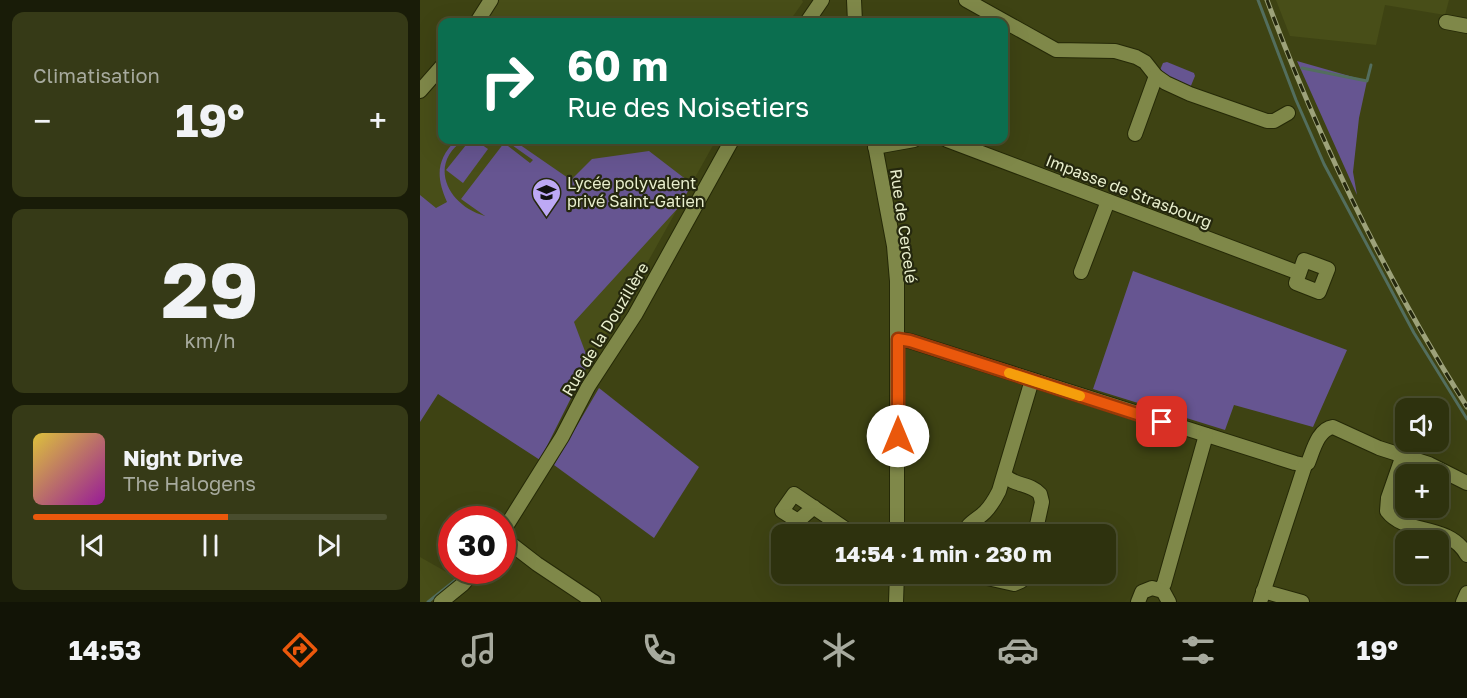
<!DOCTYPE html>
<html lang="fr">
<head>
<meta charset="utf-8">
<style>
  :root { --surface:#2e320e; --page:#363a17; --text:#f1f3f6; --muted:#a7aa9e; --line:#494d2e; --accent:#ea580c }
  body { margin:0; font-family:"Golos Text",sans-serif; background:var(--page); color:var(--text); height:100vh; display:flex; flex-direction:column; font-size:22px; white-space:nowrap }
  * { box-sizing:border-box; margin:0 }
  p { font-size:20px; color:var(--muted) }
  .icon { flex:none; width:33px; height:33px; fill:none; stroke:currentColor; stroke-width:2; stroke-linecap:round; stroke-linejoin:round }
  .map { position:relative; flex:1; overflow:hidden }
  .panel { display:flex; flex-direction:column; gap:12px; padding:12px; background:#191c08; width:420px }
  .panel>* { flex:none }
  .guide { position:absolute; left:18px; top:18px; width:570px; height:126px; border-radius:12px; box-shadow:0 6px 24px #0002,0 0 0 2px var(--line); background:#0b6e4f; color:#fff; overflow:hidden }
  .buttons { position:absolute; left:975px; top:398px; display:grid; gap:12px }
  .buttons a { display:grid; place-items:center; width:54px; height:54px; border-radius:12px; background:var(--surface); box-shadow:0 6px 24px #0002,0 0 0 2px var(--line); font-size:30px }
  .speed { position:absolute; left:18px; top:506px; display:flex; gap:12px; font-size:30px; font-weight:700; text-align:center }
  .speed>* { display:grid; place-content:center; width:78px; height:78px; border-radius:50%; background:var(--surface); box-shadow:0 6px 24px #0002,0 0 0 2px var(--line); line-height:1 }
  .speed .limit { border:9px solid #d22; background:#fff; color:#111 }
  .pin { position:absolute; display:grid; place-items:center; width:51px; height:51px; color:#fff; margin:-26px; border-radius:12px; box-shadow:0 3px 9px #0006 }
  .me { position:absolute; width:66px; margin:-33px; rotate:0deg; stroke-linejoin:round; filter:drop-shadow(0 0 4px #0008) }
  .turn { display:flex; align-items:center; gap:21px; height:126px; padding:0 30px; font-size:27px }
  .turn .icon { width:78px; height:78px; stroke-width:2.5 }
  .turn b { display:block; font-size:42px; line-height:51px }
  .big { font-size:45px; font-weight:700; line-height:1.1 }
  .panel .tile { flex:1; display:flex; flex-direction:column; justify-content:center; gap:9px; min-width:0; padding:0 21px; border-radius:12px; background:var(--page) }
  .panel .dial { align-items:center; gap:0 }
  .dial b { font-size:78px; line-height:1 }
  .song { display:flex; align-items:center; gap:18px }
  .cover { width:72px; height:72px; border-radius:9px; background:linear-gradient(135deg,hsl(50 70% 55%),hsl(300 70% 35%)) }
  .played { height:6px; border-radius:3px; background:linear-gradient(90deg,var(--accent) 55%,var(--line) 55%) }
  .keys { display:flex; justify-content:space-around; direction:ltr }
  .heat { display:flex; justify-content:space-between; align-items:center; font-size:33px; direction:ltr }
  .trip { position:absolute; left:351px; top:524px; width:345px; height:60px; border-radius:12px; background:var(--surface); box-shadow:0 6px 24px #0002,0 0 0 2px var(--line); font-weight:700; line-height:60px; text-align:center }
  .tabs { display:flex; height:96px; justify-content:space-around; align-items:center; background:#121406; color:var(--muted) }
  .tabs .icon { width:42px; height:42px }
  .tabs .active { color:var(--accent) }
  .tabs b { font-size:27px; color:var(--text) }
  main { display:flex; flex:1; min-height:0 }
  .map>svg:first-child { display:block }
</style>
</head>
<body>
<main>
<section class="panel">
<div class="tile"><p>Climatisation</p>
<div class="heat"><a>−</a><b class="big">19°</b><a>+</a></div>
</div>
<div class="tile dial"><b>29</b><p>km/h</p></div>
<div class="tile">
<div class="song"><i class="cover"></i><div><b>Night Drive</b><p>The Halogens</p></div></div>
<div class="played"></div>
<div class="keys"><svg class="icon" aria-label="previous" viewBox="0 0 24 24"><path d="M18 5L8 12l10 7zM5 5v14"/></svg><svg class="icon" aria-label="pause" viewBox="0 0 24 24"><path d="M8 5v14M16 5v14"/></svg><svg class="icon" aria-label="next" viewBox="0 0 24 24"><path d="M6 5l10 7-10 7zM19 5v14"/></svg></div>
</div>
</section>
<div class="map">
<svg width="1047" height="602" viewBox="0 0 1047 602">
  <rect width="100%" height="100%" fill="#3e4313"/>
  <g fill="#484e18">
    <path d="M78,0h304l1,2 -14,20h-305z"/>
    <path d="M856,0h173l-4,15 -60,-10 -9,40 -86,-9z"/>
    <path d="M22,73v67h274l-107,191 -6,6 -14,25 -169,-133v-131z"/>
    <path d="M0,557l37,21 -27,24h-10z"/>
  </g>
  <g fill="#665591">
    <path d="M877,61l70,20 -8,37 -6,54 4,23z"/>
    <path d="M747,62l27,11 1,3 -5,12 -22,-10 -8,-8 3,-7z"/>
    <path d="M36,140h8c-37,24 -16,66 21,76l-24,-17 43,-56 26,20 3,-3 -28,-20h8l58,40 21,-21 57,-8 43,33 -13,23 -105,115 15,40 -49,98 -102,-66 -18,28v-227l16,13 11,-6c-11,-25 -11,-42 9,-62z"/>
    <path d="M50,140h5l13,9 -25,34 -17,-13z"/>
    <path d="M713,271l214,79 -34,77 -79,-22 -9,25 -132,-41z"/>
    <path d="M179,388l100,79 -45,71 -100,-73z"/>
  </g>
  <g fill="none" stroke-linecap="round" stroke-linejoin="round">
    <g stroke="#536e5e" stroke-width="3">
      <path d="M838,0l38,100 28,64 90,169 53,86"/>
      <path d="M882,68l65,13 4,-16"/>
      <path d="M8,602l29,-23"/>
    </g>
    <defs>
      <g id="minor">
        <path d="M434,0l1,22"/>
        <path d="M546,0l90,50 59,1 21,6 9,5 11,14 10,7 24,11 77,27h7l14,-8"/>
        <path d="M57,22l14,-22"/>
        <path d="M387,22l15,-22"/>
        <path d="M1026,22l21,4"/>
        <path d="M0,91l22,-25"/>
        <path d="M715,134l21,-58"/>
        <path d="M454,140l20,106 3,35v253"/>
        <path d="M527,140l352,133"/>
        <path d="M455,147l39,-7"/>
        <path d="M884,260l24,9 -9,23 -23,-9z"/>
        <path d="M661,272l27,-71"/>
        <path d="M478,339l12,2 385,122 10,2 3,-2c5,-12 10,-34 25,-36l46,21 50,16 38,19"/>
        <path d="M983,455l-15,43 -1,13c19,25 61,11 80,44"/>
        <path d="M585,475c8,11 26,8 35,19l2,8 -7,32"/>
        <path d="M394,507l-16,14 -16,-10 12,-17 59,40"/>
        <path d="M82,533l60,-96 26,-50 47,-72 97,-175"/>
        <path d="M544,534c3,-11 13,-14 21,-22 6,-6 10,-13 14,-21l33,-111"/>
        <path d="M82,537l35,27 57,38"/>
        <path d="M545,573l49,11 7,-3 5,-8"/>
        <path d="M740,589l4,-5 42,-149"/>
        <path d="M843,591l39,11"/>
        <path d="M21,602l22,-18 12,-14"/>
        <path d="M476,602l1,-29"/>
        <path d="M718,602l4,-10 10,-4 11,3 6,11"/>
        <path d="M840,602l45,-137"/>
        <path d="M1043,602l4,-9"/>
      </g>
    </defs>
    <use href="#minor" stroke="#252907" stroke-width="16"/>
    <use href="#minor" stroke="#7f8849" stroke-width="14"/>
    <defs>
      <path id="rail" d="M847,0c53,142 119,279 200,407"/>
    </defs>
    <use href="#rail" stroke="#9da27a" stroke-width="5"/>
    <use href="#rail" stroke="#25280e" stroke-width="3" stroke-dasharray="9" stroke-linecap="butt"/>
  </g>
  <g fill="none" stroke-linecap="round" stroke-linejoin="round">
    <defs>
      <path id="route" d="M478,436v-97l12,2 252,81"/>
    </defs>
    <use href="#route" stroke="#983908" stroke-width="15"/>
    <use href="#route" stroke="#ea580c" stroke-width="10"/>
    <path stroke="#f59e0b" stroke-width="10" d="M589,373l71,23"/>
  </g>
  <defs>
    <symbol id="school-pin" viewBox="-11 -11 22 30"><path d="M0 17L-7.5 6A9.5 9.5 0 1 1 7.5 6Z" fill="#bda9f5" stroke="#25280e"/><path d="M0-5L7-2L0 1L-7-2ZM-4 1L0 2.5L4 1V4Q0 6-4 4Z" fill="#111"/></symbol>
  </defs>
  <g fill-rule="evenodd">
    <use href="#school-pin" x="110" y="176" width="33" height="45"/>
  </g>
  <g text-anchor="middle" stroke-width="4.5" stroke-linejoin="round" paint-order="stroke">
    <g font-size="16" fill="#e9efce" stroke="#25280e" text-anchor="start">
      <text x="147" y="189">Lycée polyvalent<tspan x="147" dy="18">privé Saint-Gatien</tspan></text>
    </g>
    <g font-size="16" fill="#e9efce" stroke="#25280e">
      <text transform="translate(709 191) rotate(21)" y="6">Impasse de Strasbourg</text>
      <text transform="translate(484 226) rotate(82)" y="6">Rue de Cercelé</text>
      <text transform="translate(185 329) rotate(-59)" y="6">Rue de la Douzillère</text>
    </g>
  </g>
</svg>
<div class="buttons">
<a><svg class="icon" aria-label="sound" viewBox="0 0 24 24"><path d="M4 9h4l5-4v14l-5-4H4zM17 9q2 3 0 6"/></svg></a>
<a>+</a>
<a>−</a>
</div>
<div class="speed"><div class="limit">30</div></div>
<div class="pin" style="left:742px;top:422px;background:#d93025"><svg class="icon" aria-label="arrive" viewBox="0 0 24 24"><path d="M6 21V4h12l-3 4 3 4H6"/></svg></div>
<svg class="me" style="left:478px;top:436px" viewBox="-20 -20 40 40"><circle r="19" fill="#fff"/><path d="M0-13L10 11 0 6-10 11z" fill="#ea580c"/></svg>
<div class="trip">14:54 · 1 min · 230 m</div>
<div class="guide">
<div class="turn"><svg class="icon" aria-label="right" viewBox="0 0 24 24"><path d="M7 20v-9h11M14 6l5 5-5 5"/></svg><div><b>60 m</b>Rue des Noisetiers</div></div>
</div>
</div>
</main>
<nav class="tabs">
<b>14:53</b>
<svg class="icon active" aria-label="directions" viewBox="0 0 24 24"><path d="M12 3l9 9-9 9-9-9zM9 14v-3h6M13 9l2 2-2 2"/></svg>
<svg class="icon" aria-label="music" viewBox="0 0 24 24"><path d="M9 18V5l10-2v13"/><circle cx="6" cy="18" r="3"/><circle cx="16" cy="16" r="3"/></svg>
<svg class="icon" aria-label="phone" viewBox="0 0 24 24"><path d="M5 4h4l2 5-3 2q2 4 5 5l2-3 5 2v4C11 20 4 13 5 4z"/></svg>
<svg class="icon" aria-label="climate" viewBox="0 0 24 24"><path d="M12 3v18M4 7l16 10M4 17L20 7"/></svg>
<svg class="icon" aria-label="car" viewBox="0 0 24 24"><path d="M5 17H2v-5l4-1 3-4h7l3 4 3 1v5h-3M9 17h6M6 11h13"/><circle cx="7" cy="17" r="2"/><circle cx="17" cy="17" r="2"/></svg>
<svg class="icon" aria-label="filters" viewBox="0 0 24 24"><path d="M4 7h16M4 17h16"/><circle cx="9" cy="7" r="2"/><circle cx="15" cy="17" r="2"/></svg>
<b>19°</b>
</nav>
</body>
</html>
